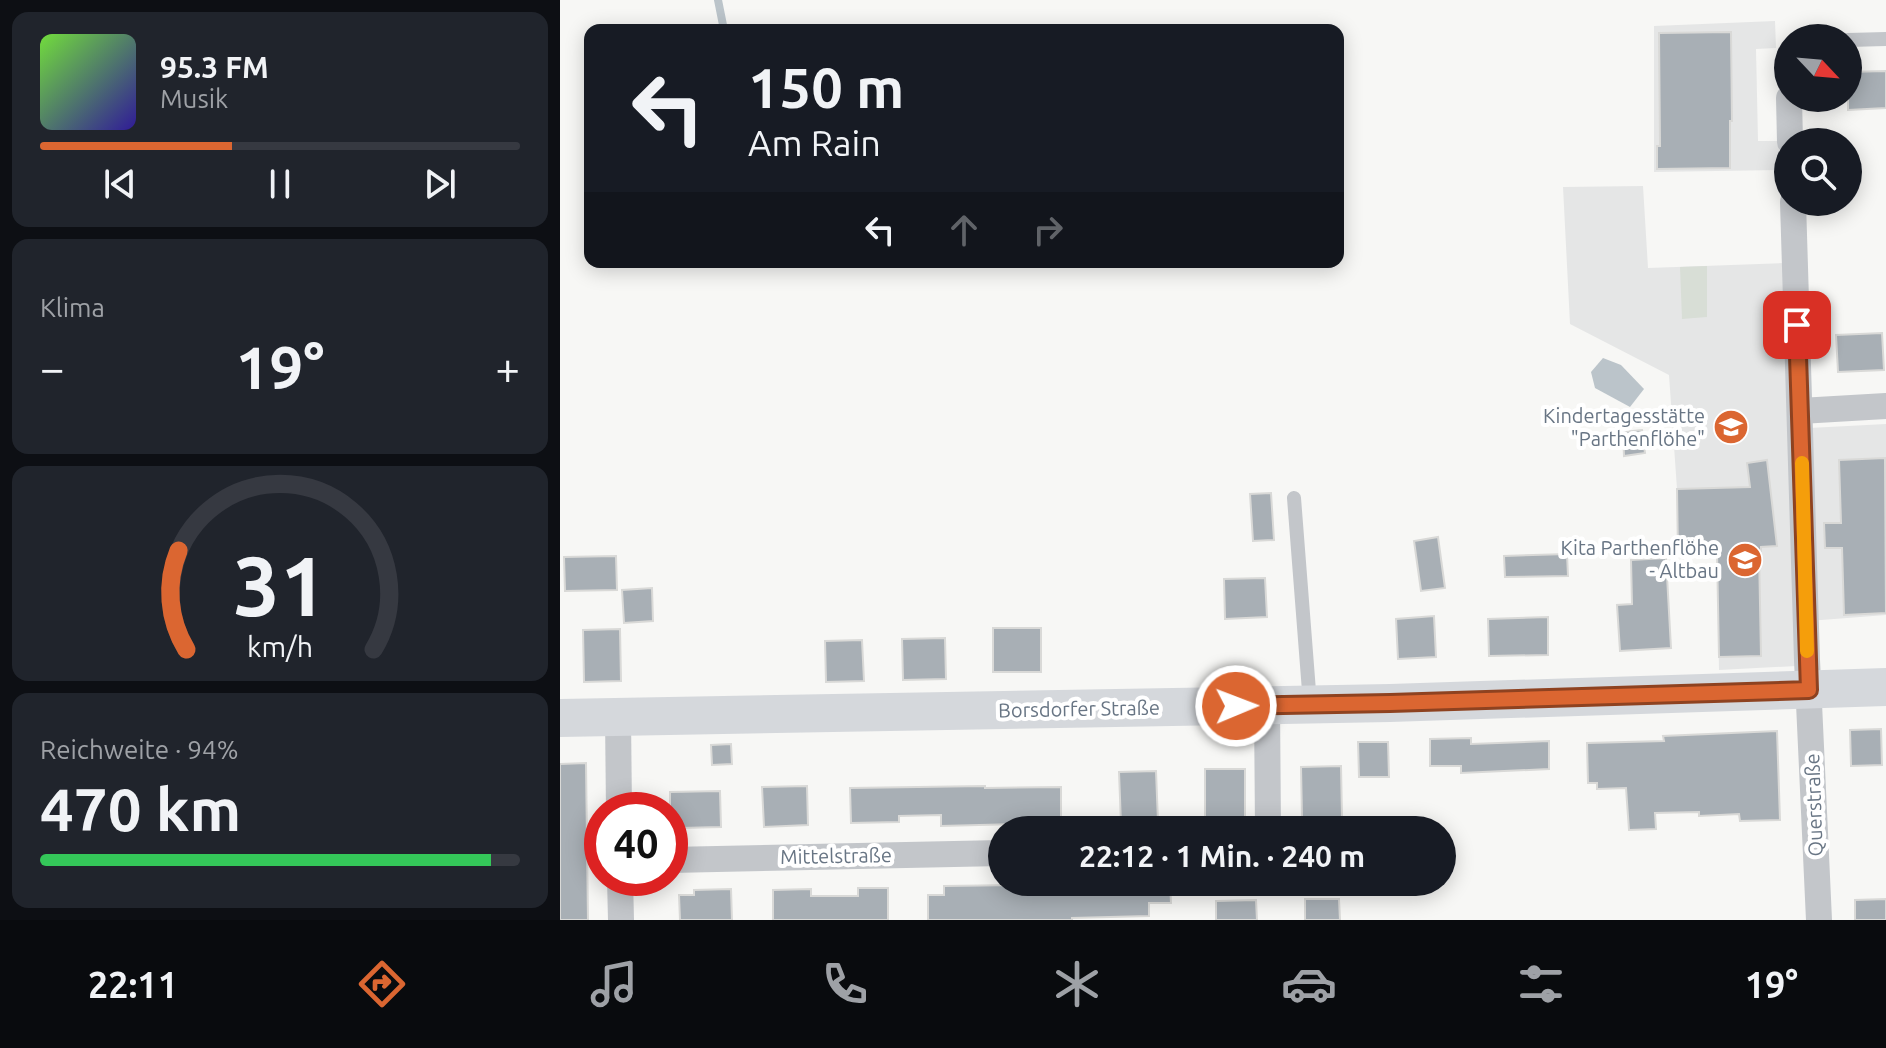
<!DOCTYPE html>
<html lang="de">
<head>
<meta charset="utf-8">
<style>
  :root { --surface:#171b24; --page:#20242c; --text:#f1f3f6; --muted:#9ea1a6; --line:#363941; --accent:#db6631 }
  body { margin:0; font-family:Ubuntu,sans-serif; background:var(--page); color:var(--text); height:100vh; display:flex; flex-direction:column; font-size:30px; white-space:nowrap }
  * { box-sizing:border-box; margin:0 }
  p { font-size:26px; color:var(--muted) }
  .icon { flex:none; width:44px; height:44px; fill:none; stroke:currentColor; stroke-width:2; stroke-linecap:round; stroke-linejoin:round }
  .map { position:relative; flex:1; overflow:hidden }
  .sheet { display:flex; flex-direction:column; gap:12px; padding:12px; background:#0d0f14; width:560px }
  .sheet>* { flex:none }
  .guide { position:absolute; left:24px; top:24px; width:760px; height:244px; border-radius:16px; box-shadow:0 4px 20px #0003; background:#171b24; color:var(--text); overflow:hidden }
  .needle { width:52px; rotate:116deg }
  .fabs { position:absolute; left:1214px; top:24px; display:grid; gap:16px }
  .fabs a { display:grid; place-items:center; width:88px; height:88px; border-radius:50%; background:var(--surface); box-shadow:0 4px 20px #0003; font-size:40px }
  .speed { position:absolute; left:24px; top:792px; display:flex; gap:16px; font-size:40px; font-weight:700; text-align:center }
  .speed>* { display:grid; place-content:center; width:104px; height:104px; border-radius:50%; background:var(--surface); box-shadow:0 4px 20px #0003; line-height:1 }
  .speed .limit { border:12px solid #d22; background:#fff; color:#111 }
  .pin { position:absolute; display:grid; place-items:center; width:68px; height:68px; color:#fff; margin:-34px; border-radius:16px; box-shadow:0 4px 12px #0006 }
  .me { position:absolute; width:88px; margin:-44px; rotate:89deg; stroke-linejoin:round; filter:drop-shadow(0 0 6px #0008) }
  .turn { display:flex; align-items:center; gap:28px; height:168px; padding:0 32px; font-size:36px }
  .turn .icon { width:104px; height:104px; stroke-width:2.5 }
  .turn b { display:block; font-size:56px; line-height:68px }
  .lanes { display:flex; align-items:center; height:76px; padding:0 32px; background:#0003; justify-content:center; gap:40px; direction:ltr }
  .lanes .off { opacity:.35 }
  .big { font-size:60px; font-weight:700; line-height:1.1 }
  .sheet .tile { flex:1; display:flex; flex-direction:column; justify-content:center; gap:12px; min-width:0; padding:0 28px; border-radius:16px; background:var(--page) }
  .sheet .dial { align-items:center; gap:0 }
  .dial svg { height:208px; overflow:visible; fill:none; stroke:var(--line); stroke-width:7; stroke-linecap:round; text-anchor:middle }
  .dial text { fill:var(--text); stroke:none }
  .song { display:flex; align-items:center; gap:24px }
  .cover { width:96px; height:96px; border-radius:12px; background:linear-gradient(135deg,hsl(100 70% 55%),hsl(250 70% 35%)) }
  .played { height:8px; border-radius:4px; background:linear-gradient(90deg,var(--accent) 40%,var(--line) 40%) }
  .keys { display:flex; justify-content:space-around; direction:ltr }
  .heat { display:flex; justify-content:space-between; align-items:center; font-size:44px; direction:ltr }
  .charge { height:12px; border-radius:6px; background:linear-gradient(90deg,#34c759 94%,var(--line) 0) }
  .trip { position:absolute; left:428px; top:816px; width:468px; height:80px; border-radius:40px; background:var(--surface); box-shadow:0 4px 20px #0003; font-weight:700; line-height:80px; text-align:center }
  .tabs { display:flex; height:128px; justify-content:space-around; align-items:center; background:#090b0e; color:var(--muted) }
  .tabs .icon { width:56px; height:56px }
  .tabs .current { color:var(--accent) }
  .tabs b { font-size:36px; color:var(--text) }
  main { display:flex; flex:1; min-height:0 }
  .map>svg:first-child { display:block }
</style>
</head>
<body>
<main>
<section class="sheet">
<div class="tile">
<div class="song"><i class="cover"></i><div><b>95.3 FM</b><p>Musik</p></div></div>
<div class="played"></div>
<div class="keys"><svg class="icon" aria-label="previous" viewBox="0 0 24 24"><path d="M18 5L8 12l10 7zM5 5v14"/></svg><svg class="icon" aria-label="pause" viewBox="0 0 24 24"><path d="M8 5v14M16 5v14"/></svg><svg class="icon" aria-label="next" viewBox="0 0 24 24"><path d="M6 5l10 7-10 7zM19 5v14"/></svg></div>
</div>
<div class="tile"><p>Klima</p>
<div class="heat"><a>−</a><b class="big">19°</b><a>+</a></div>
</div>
<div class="tile dial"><svg viewBox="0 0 100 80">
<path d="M14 69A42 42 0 1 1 86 69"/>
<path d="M14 69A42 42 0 0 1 11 31" stroke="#db6631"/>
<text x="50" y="56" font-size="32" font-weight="700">31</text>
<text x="50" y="72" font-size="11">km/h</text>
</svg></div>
<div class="tile"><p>Reichweite · 94%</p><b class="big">470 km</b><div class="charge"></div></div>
</section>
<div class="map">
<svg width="1326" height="920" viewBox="0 0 1326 920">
  <rect width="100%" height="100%" fill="#f7f7f5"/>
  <g fill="#e5e6e6">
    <path d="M1215,21l1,27 -20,1 2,92h21v29l-125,2v-146z"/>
    <path d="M1083,186l5,82 136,-5 6,166 96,-5v191l-91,7 2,44 -78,4 -2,-118 -39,1 -1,-64 -8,-114 -99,-51 -7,-137z"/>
  </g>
  <path fill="#d8ded6" d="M1147,266v51l-25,2 -2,-52z"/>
  <path fill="#bbc4ca" d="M1043,358l18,7 23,24 -14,18 -35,-19 -4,-16z"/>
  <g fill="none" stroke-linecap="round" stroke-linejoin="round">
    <path stroke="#bbc4ca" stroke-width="8" d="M158,0l6,30"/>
  </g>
  <g fill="#a8afb5" stroke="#d9d9d7" stroke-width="2">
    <path d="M1171,32l1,89h-2v47l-73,1v-23h3l-1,-113z"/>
    <path d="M1326,71v37l-38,2v-38z"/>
    <path d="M1322,333l2,37 -46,2 -2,-37z"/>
    <path d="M1082,430l3,23 -21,3 -1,-24z"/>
    <path d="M1325,458l1,155 -42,2 -2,-67h-17l-1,-25h17l-2,-63z"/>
    <path d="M1207,460l10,86 -16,1v4h-2l2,105 -42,1 -2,-105 -39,1 -1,-64 73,-2 -3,-24z"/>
    <path d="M711,493l3,47 -21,1 -3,-47z"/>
    <path d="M878,537l7,51 -24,3 -7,-50z"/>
    <path d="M1007,554l1,22 -63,1 -1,-21z"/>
    <path d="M56,556l1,34 -52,1 -1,-34z"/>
    <path d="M1106,558l5,90 -51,3 -3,-46 15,-1 -1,-44z"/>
    <path d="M705,578l2,39 -42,2 -1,-40z"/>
    <path d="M92,588l1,33 -29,2 -2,-33z"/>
    <path d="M874,616l2,41 -38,2 -2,-40z"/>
    <path d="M988,617v38l-59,1 -1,-37z"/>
    <rect x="433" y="628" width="48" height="44"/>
    <path d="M60,629l1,52 -37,1 -1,-52z"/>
    <path d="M385,638l1,41 -43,1 -1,-41z"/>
    <path d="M302,640l2,41 -38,1 -1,-41z"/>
    <path d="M1321,729l1,36 -31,1 -1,-36z"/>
    <path d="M1217,731l3,89 -40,1 -1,-7 -40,2v-4l-44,1 1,16 -27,1 -3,-42 -29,1v-6h-9l-1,-40 77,-2 -1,-5z"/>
    <path d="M911,738v6l78,-3v28l-88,4v-7h-31v-27z"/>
    <path d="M798,742h30l1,35h-30z"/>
    <path d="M171,744l1,20 -20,1 -1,-20z"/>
    <path d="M26,763l2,157h-28v-156z"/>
    <path d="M781,766l1,51 -40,1 -1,-51z"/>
    <path d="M645,769h40v49l-40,1z"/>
    <path d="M596,771l2,51 -37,2 -2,-52z"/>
    <path d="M247,786l1,39 -44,2 -2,-40z"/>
    <path d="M425,786v2l76,-1v39h-39v-2l-81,2v-11l-42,1v6l-48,1 -1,-35z"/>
    <path d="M160,791l1,36 -41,1v-6h-10v-30z"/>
    <path d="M548,882h62l1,21h-22v13l-77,2v2h-144v-25h16v-9l164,-2z"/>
    <path d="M298,888h30v32h-115v-30l38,-1v7h47z"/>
    <path d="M171,889l1,31h-52l-1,-25h15v-5z"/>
    <path d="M745,899h34l1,21h-35z"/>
    <path d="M1326,899v21h-31v-20z"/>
    <path d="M696,900l1,20h-41v-19z"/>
  </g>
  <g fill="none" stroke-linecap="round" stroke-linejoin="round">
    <g stroke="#c3c6ca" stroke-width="14">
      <path d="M1288,40l38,-1"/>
      <path d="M734,498l16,206"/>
    </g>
    <g stroke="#c3c6ca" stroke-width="26">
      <path d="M1228,66v10"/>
      <path d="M1229,98l1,44"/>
      <path d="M1233,202l14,458 12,260"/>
      <path d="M1240,411l86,-5"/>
      <path d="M707,705l1,125"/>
      <path d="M58,717l1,93"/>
      <path d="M110,860l332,-7"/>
      <path d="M60,878l1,42"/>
    </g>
    <path stroke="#d5d8dc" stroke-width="38" d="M0,718l830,-15 496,-16"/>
  </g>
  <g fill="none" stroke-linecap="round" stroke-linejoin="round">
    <defs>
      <path id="route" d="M676,706l154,-3 419,-13 -12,-365"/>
    </defs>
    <use href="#route" stroke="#8e4220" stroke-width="20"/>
    <use href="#route" stroke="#db6631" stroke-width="14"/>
    <path stroke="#f59e0b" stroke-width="14" d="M1242,463l5,188"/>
  </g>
  <defs>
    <symbol id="school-disc" viewBox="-11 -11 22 22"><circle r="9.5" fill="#db6631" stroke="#fff"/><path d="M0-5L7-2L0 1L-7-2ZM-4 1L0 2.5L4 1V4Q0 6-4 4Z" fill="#fff"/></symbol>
  </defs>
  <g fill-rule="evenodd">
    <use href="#school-disc" x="1151" y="407" width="40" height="40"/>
    <use href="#school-disc" x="1165" y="540" width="40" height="40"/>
  </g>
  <g text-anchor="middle" stroke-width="8" stroke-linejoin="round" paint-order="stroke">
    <g font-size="20" fill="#687584" stroke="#fff" text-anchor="end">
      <text x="1145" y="423">Kindertagesstätte<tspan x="1145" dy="23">"Parthenflöhe"</tspan></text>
      <text x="1159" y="555">Kita Parthenflöhe<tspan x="1159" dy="23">- Altbau</tspan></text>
    </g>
    <g font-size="20" fill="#687584" stroke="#fff">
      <text transform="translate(519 709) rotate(-1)" y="7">Borsdorfer Straße</text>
      <text transform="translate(1254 805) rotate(-92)" y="7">Querstraße</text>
      <text transform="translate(276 856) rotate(-1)" y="7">Mittelstraße</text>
    </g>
  </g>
</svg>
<div class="fabs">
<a><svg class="needle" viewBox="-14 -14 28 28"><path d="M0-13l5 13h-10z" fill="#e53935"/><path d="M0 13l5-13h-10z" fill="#9ea1a6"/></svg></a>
<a><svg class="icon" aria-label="search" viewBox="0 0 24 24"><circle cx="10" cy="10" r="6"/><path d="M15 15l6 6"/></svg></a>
</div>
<div class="speed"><div class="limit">40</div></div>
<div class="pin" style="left:1237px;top:325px;background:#d93025"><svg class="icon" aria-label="arrive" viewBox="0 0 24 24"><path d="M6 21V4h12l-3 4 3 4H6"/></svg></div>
<svg class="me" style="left:676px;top:706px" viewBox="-20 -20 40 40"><circle r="17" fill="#db6631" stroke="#fff" stroke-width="3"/><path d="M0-11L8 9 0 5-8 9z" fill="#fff"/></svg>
<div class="trip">22:12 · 1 Min. · 240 m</div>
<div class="guide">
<div class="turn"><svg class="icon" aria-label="left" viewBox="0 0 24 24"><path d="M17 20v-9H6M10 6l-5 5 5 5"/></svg><div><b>150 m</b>Am Rain</div></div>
<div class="lanes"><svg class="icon" aria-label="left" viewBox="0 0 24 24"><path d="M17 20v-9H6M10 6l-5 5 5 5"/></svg><svg class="icon off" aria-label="ahead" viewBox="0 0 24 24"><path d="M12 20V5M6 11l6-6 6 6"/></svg><svg class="icon off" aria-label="right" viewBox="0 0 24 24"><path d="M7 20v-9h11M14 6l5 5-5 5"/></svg></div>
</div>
</div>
</main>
<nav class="tabs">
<b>22:11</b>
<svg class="icon current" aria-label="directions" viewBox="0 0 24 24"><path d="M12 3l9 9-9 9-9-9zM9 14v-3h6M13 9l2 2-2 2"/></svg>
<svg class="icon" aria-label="music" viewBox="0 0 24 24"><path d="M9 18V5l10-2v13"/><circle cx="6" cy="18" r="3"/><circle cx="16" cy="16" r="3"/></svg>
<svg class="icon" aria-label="phone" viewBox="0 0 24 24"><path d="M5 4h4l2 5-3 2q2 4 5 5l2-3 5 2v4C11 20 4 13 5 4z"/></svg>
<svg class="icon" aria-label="climate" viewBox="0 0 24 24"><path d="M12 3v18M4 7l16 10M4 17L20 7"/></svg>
<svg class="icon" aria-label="car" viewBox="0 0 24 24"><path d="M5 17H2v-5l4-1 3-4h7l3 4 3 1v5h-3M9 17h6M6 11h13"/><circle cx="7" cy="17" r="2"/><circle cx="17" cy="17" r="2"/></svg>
<svg class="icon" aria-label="filters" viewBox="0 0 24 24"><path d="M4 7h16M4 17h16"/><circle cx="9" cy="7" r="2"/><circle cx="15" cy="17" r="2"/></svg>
<b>19°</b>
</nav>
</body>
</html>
